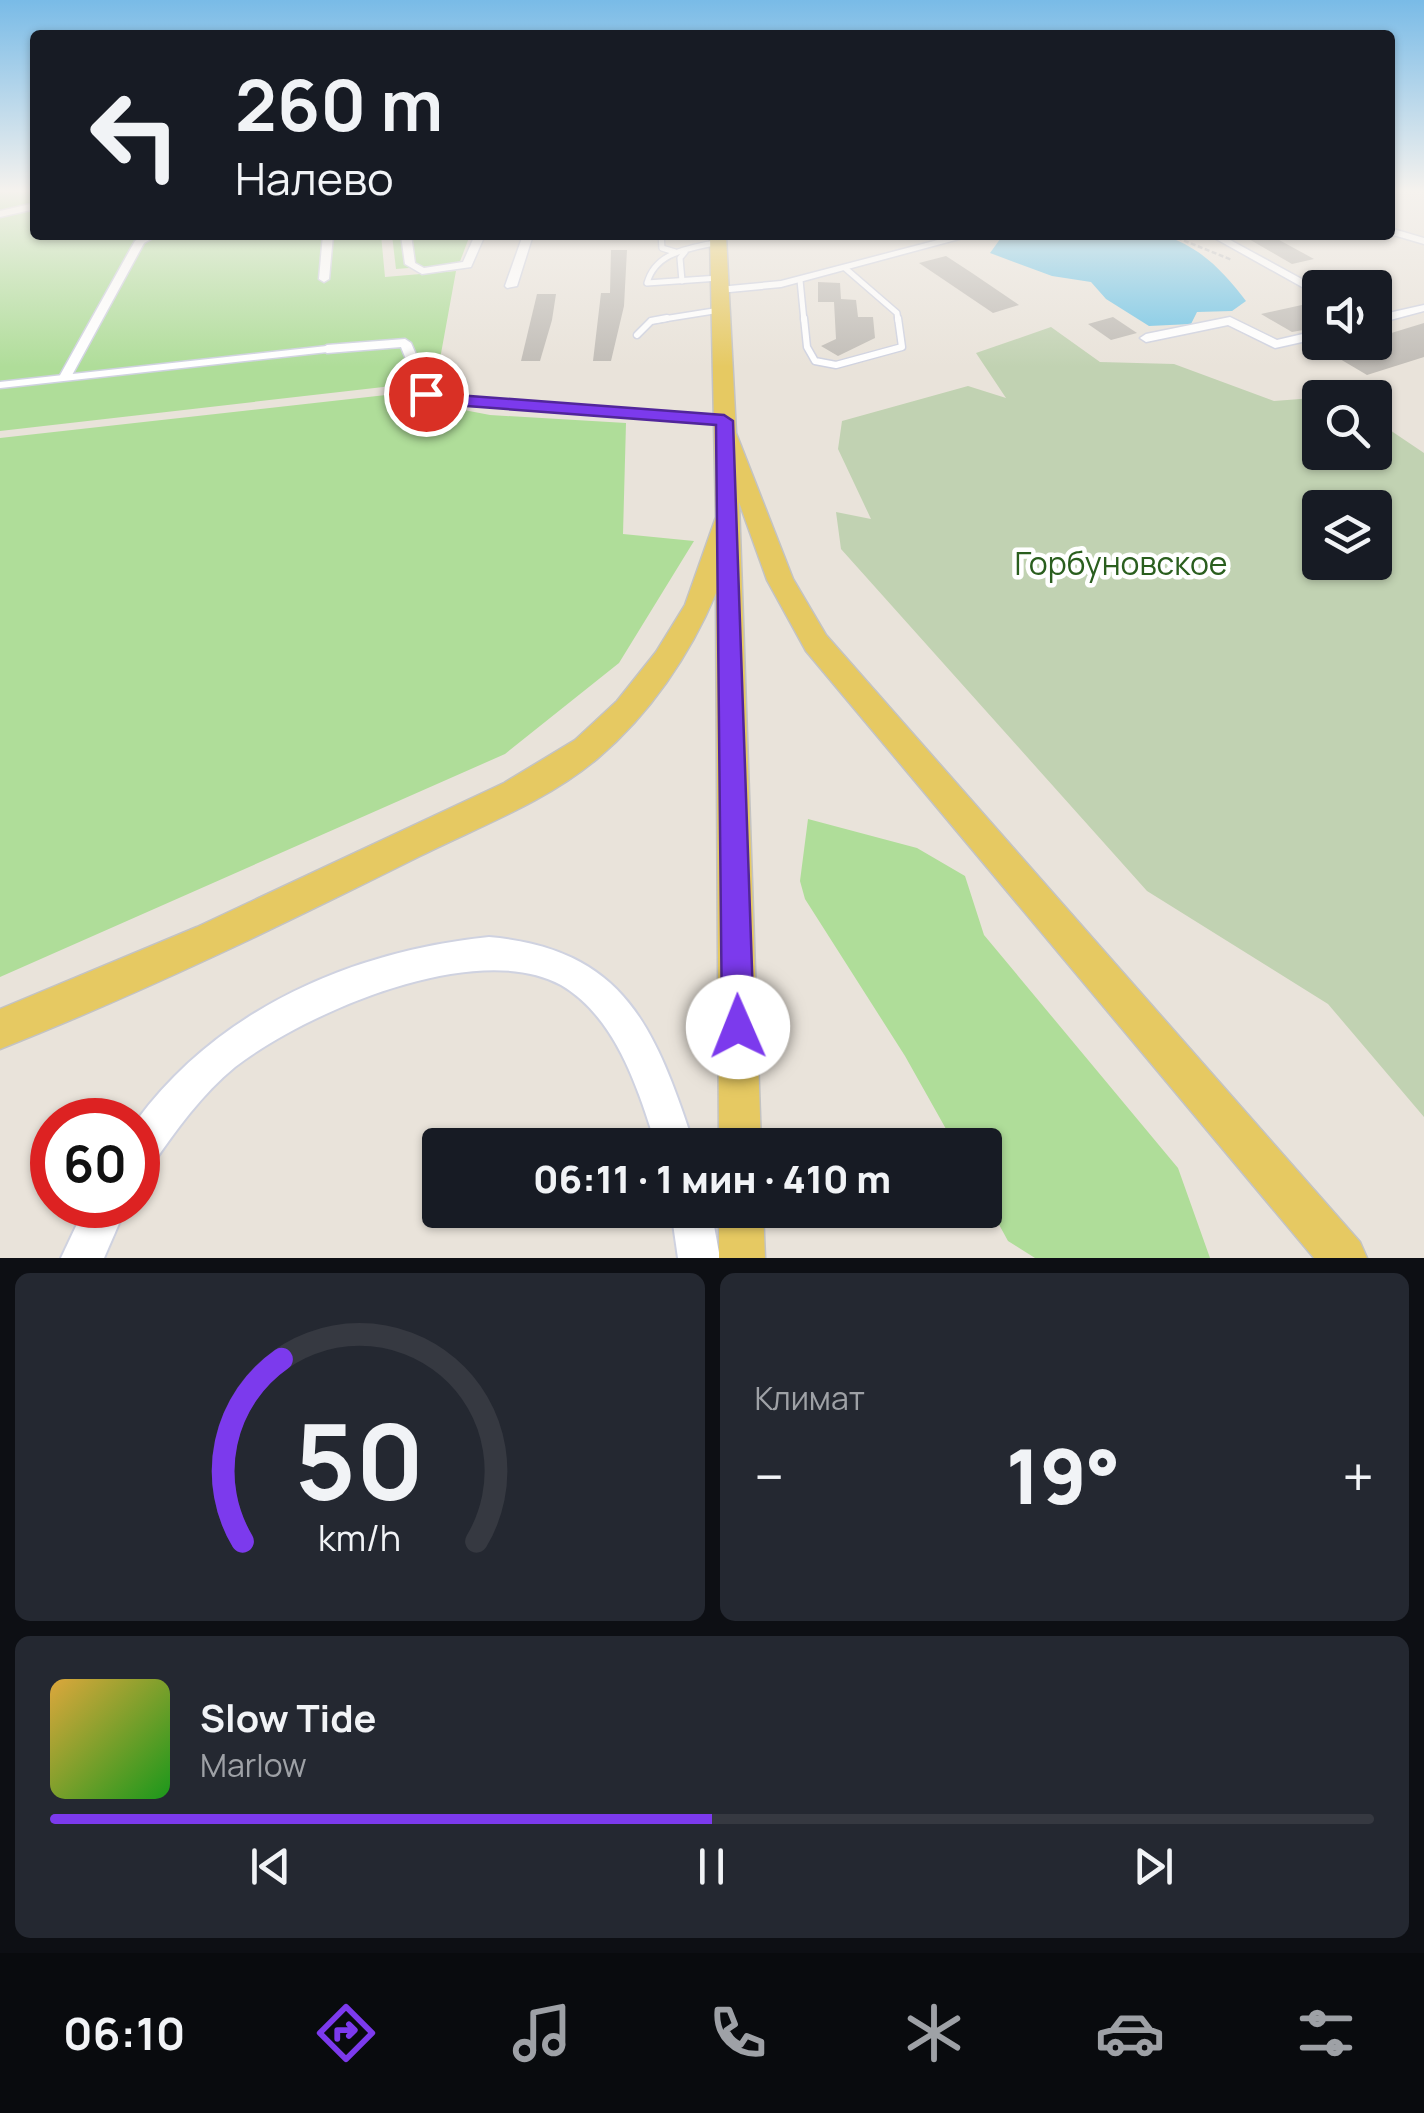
<!DOCTYPE html>
<html lang="ru">
<head>
<meta charset="utf-8">
<style>
  :root { --surface:#171b24; --page:#242831; --text:#f1f3f6; --muted:#9ea1a6; --line:#363941; --accent:#7c3aed }
  body { margin:0; font-family:Manrope,sans-serif; background:var(--page); color:var(--text); height:100vh; display:flex; flex-direction:column; font-size:38px; white-space:nowrap }
  * { box-sizing:border-box; margin:0 }
  p { font-size:32px; color:var(--muted) }
  .icon { flex:none; width:55px; height:55px; fill:none; stroke:currentColor; stroke-width:2; stroke-linecap:round; stroke-linejoin:round }
  .map { position:relative; height:1258px; overflow:hidden }
  .panel { display:flex; flex-direction:column; gap:15px; padding:15px; background:#0d0f14; flex:1 }
  .panel>* { flex:none }
  .guide { position:absolute; left:30px; top:30px; width:1365px; height:210px; border-radius:10px; box-shadow:0 2px 8px #0004; background:#171b24; color:var(--text); overflow:hidden }
  .fabs { position:absolute; left:1302px; top:270px; display:grid; gap:20px }
  .fabs a { display:grid; place-items:center; width:90px; height:90px; border-radius:10px; background:var(--surface); box-shadow:0 2px 8px #0004; font-size:50px }
  .speed { position:absolute; left:30px; top:1098px; display:flex; gap:20px; font-size:50px; font-weight:700; text-align:center }
  .speed>* { display:grid; place-content:center; width:130px; height:130px; border-radius:50%; background:var(--surface); box-shadow:0 2px 8px #0004; line-height:1 }
  .speed .limit { border:15px solid #d22; background:#fff; color:#111 }
  .pin { position:absolute; display:grid; place-items:center; width:85px; height:85px; color:#fff; margin:-42px; border:5px solid #fff; border-radius:50%; box-shadow:0 2px 10px #0007 }
  .me { position:absolute; width:110px; margin:-55px; rotate:359deg; stroke-linejoin:round; filter:drop-shadow(0 0 8px #0008) }
  .turn { display:flex; align-items:center; gap:35px; height:210px; padding:0 40px; font-size:45px }
  .turn .icon { width:130px; height:130px; stroke-width:2.5 }
  .turn b { display:block; font-size:70px; line-height:85px }
  .big { font-size:75px; font-weight:800; line-height:1.1 }
  .panel .card { flex:1; display:flex; flex-direction:column; justify-content:center; gap:15px; min-width:0; padding:0 35px; border-radius:15px; background:var(--page) }
  .panel .dial { align-items:center; gap:0 }
  .dial svg { height:260px; overflow:visible; fill:none; stroke:var(--line); stroke-width:7; stroke-linecap:round; text-anchor:middle }
  .dial text { fill:var(--text); stroke:none }
  .song { display:flex; align-items:center; gap:30px }
  .cover { width:120px; height:120px; border-radius:15px; background:linear-gradient(135deg,hsl(40 70% 55%),hsl(120 70% 35%)) }
  .played { height:10px; border-radius:5px; background:linear-gradient(90deg,var(--accent) 50%,var(--line) 50%) }
  .keys { display:flex; justify-content:space-around; direction:ltr }
  .heat { display:flex; justify-content:space-between; align-items:center; font-size:55px; direction:ltr }
  .panel .tiles { flex:1; display:grid; gap:15px; grid-template-columns:1fr 1fr }
  .card:last-child { grid-column:span 2 }
  .trip { position:absolute; left:422px; top:1128px; width:580px; height:100px; border-radius:10px; background:var(--surface); box-shadow:0 2px 8px #0004; font-weight:800; line-height:100px; text-align:center }
  .dock { display:flex; height:160px; justify-content:space-around; align-items:center; background:#090b0e; color:var(--muted) }
  .dock .icon { width:70px; height:70px }
  .dock .current { color:var(--accent) }
  .dock b { font-size:45px; color:var(--text) }
  .map>svg:first-child { display:block }
</style>
</head>
<body>
<div class="map">
<svg width="1424" height="1258" viewBox="0 0 1424 1258">
  <rect width="100%" height="100%" fill="#e9e3da"/>
  <g fill="#afdd99">
    <path d="M0,191h35v44h346l4,42 71,-6 -20,110 -436,50z"/>
    <path d="M392,235h78l-11,29 -63,5z"/>
    <path d="M386,395l104,20 136,8 -3,111 71,7 -75,122 -114,91 -505,223v-539z"/>
    <path d="M808,819l109,29 48,28 19,59 194,233 32,90h-175l-27,-17 -23,-42v-54h-30l-50,-89 -100,-157 -5,-18z"/>
  </g>
  <path fill="#c1d2b2" fill-rule="evenodd" d="M1051,327l49,35 74,2 100,37 66,-5 -20,2v54h55v-32l49,33v664l-96,-113 -181,-113 -306,-342 -5,-37 35,7 -33,-70 4,-28 126,-35 38,12 -30,-45zM1320,508h55v54h-55z"/>
  <path fill="#73c5e5" d="M1003,235h158c38,10 62,36 85,66l-14,10 -35,1 -6,12 -42,2 -43,-27 -15,-17 -39,-6 -62,-23z"/>
  <g fill="#c1bdb7">
    <path d="M1242,235h28l44,24 -22,5z"/>
    <path d="M611,250h16l-3,56 -13,55h-18l8,-68h9z"/>
    <path d="M946,256l26,17 47,32 -26,8 -74,-50z"/>
    <path d="M818,282l22,1 1,16 15,1 2,17h15l2,21 -37,18 -17,-10 15,-7 -2,-37h-16z"/>
    <path d="M537,294h19l-4,26 -12,41h-19z"/>
    <path d="M1320,301v26l-28,5 -31,-18z"/>
    <path d="M1113,317l24,16 -26,7 -23,-16z"/>
    <path d="M1424,323v34l-57,18 -54,-32 62,-1v-4z"/>
  </g>
  <g fill="none" stroke-linecap="round" stroke-linejoin="round">
    <defs>
      <g id="service-far1">
        <path d="M661,235l1,13 13,4"/>
        <path d="M718,242c-29,7 -62,9 -71,41l72,-5"/>
        <path d="M845,268l52,45 1,8"/>
        <path d="M800,280l4,41"/>
        <path d="M682,281l-2,-23 5,-6"/>
        <path d="M651,321l69,-11"/>
      </g>
      <g id="service">
        <path d="M804,318l3,29 8,14 21,4 66,-18 -4,-29"/>
        <path d="M637,335l14,-14 16,-3"/>
        <path d="M0,385l327,-36"/>
      </g>
      <g id="minor">
        <path d="M35,203v6l-35,8v-6z"/>
        <path d="M1390,228l34,10v6l-34,-10z"/>
        <path d="M145,235h13l-14,8 -73,134 -11,3 -1,-3 76,-136z"/>
        <path d="M323,235h10l-4,44 -5,3 -5,-3z"/>
        <path d="M401,235h10l4,28 9,5 39,-6 12,-27h10l-14,32 -49,7 -17,-10z"/>
        <path d="M523,235h10l-16,51 -10,2 -2,-2z"/>
        <path d="M957,235h17l-193,52 -62,6 -6,-3 6,-3 62,-6z"/>
        <path d="M1209,235h12l99,54v8z"/>
        <path d="M1424,305v6l-49,13v-8z"/>
        <path d="M1230,317l47,23 43,-10v8l-45,10 -47,-23 -82,17 -6,-4 6,-4z"/>
        <path d="M405,339l6,4 21,48 10,4 283,22 7,4 -7,4 -285,-22 -19,-7 -20,-49 -74,6 -6,-4 6,-4z"/>
      </g>
      <g id="secondary">
        <path d="M489,937c136,12 166,91 205,208h-38c-18,-56 -40,-128 -95,-160 -85,-47 -256,28 -326,82 -33,27 -59,63 -83,98l-14,5 -1,-50c83,-112 216,-169 352,-183z"/>
        <path d="M86,1205h41l-23,53h-43z"/>
        <path d="M671,1210h40l9,48h-42z"/>
      </g>
      <g id="primary">
        <path d="M710,235h16l10,198 57,146 33,56 534,607 7,16h-53l-508,-607 -39,-71 -28,-78 22,643h-42l-3,-552c-26,62 -67,122 -118,165 -52,44 -118,68 -178,98 -138,69 -276,136 -420,193v-40l197,-82 307,-144 71,-43 42,-39 39,-49 29,-47 31,-88z"/>
        <path d="M719,1210h44l2,48h-46z"/>
      </g>
    </defs>
    <use href="#service-far1" stroke="#cfd2e0" stroke-width="8"/>
    <use href="#service" stroke="#cfd2e0" stroke-width="9"/>
    <use href="#minor" stroke="#cfd2e0" stroke-width="3"/>
    <use href="#secondary" stroke="#cfd2e0" stroke-width="4"/>
    <use href="#primary" stroke="#c3c3c3" stroke-width="3"/>
    <path stroke="#c3c3c3" stroke-width="2.5" stroke-dasharray="5 2.5" stroke-linecap="butt" d="M1170,235l62,25"/>
    <use href="#service-far1" stroke="#fff" stroke-width="5"/>
    <use href="#service" stroke="#fff" stroke-width="6"/>
    <use href="#minor" fill="#fff" fill-rule="evenodd"/>
    <use href="#secondary" fill="#fff" fill-rule="evenodd"/>
    <use href="#primary" fill="#e6c962" fill-rule="evenodd"/>
  </g>
  <linearGradient id="sky" x2="0" y2="1"><stop stop-color="#79bbe7"/><stop offset="0.52" stop-color="#f5f2ee"/><stop offset="1" stop-color="#f5f2ee" stop-opacity="0"/></linearGradient>
  <rect width="1424" height="367" fill="url(#sky)"/>
  <path fill="#7c3aed" stroke="#51269a" stroke-width="2.5" d="M426,388l17,6 281,21 9,6 21,606 -5,12 -11,4 -12,-4 -4,-12 -6,-602 -276,-21 -23,-10z"/>
  <g text-anchor="middle" stroke-width="9" stroke-linejoin="round" paint-order="stroke">
    <g font-size="32" fill="#2a5e1e" stroke="#fff">
      <text x="1121" y="575">Горбуновское</text>
    </g>
  </g>
</svg>
<div class="fabs">
<a><svg class="icon" aria-label="sound" viewBox="0 0 24 24"><path d="M4 9h4l5-4v14l-5-4H4zM17 9q2 3 0 6"/></svg></a>
<a><svg class="icon" aria-label="search" viewBox="0 0 24 24"><circle cx="10" cy="10" r="6"/><path d="M15 15l6 6"/></svg></a>
<a><svg class="icon" aria-label="layers" viewBox="0 0 24 24"><path d="M12 4l9 5-9 5-9-5zM3 14l9 5 9-5"/></svg></a>
</div>
<div class="speed"><div class="limit">60</div></div>
<div class="pin" style="left:426px;top:394px;background:#d93025"><svg class="icon" aria-label="arrive" viewBox="0 0 24 24"><path d="M6 21V4h12l-3 4 3 4H6"/></svg></div>
<svg class="me" style="left:738px;top:1027px" viewBox="-20 -20 40 40"><circle r="19" fill="#fff"/><path d="M0-13L10 11 0 6-10 11z" fill="#7c3aed"/></svg>
<div class="trip">06:11 · 1 мин · 410 m</div>
<div class="guide">
<div class="turn"><svg class="icon" aria-label="left" viewBox="0 0 24 24"><path d="M17 20v-9H6M10 6l-5 5 5 5"/></svg><div><b>260 m</b>Налево</div></div>
</div>
</div>
<section class="panel">
<div class="tiles">
<div class="card dial"><svg viewBox="0 0 100 80">
<path d="M14 69A42 42 0 1 1 86 69"/>
<path d="M14 69A42 42 0 0 1 26 13" stroke="#7c3aed"/>
<text x="50" y="56" font-size="32" font-weight="700">50</text>
<text x="50" y="72" font-size="11">km/h</text>
</svg></div>
<div class="card"><p>Климат</p>
<div class="heat"><a>−</a><b class="big">19°</b><a>+</a></div>
</div>
<div class="card">
<div class="song"><i class="cover"></i><div><b>Slow Tide</b><p>Marlow</p></div></div>
<div class="played"></div>
<div class="keys"><svg class="icon" aria-label="previous" viewBox="0 0 24 24"><path d="M18 5L8 12l10 7zM5 5v14"/></svg><svg class="icon" aria-label="pause" viewBox="0 0 24 24"><path d="M8 5v14M16 5v14"/></svg><svg class="icon" aria-label="next" viewBox="0 0 24 24"><path d="M6 5l10 7-10 7zM19 5v14"/></svg></div>
</div>
</div>
</section>
<nav class="dock">
<b>06:10</b>
<svg class="icon current" aria-label="directions" viewBox="0 0 24 24"><path d="M12 3l9 9-9 9-9-9zM9 14v-3h6M13 9l2 2-2 2"/></svg>
<svg class="icon" aria-label="music" viewBox="0 0 24 24"><path d="M9 18V5l10-2v13"/><circle cx="6" cy="18" r="3"/><circle cx="16" cy="16" r="3"/></svg>
<svg class="icon" aria-label="phone" viewBox="0 0 24 24"><path d="M5 4h4l2 5-3 2q2 4 5 5l2-3 5 2v4C11 20 4 13 5 4z"/></svg>
<svg class="icon" aria-label="climate" viewBox="0 0 24 24"><path d="M12 3v18M4 7l16 10M4 17L20 7"/></svg>
<svg class="icon" aria-label="car" viewBox="0 0 24 24"><path d="M5 17H2v-5l4-1 3-4h7l3 4 3 1v5h-3M9 17h6M6 11h13"/><circle cx="7" cy="17" r="2"/><circle cx="17" cy="17" r="2"/></svg>
<svg class="icon" aria-label="filters" viewBox="0 0 24 24"><path d="M4 7h16M4 17h16"/><circle cx="9" cy="7" r="2"/><circle cx="15" cy="17" r="2"/></svg>
</nav>
</body>
</html>
